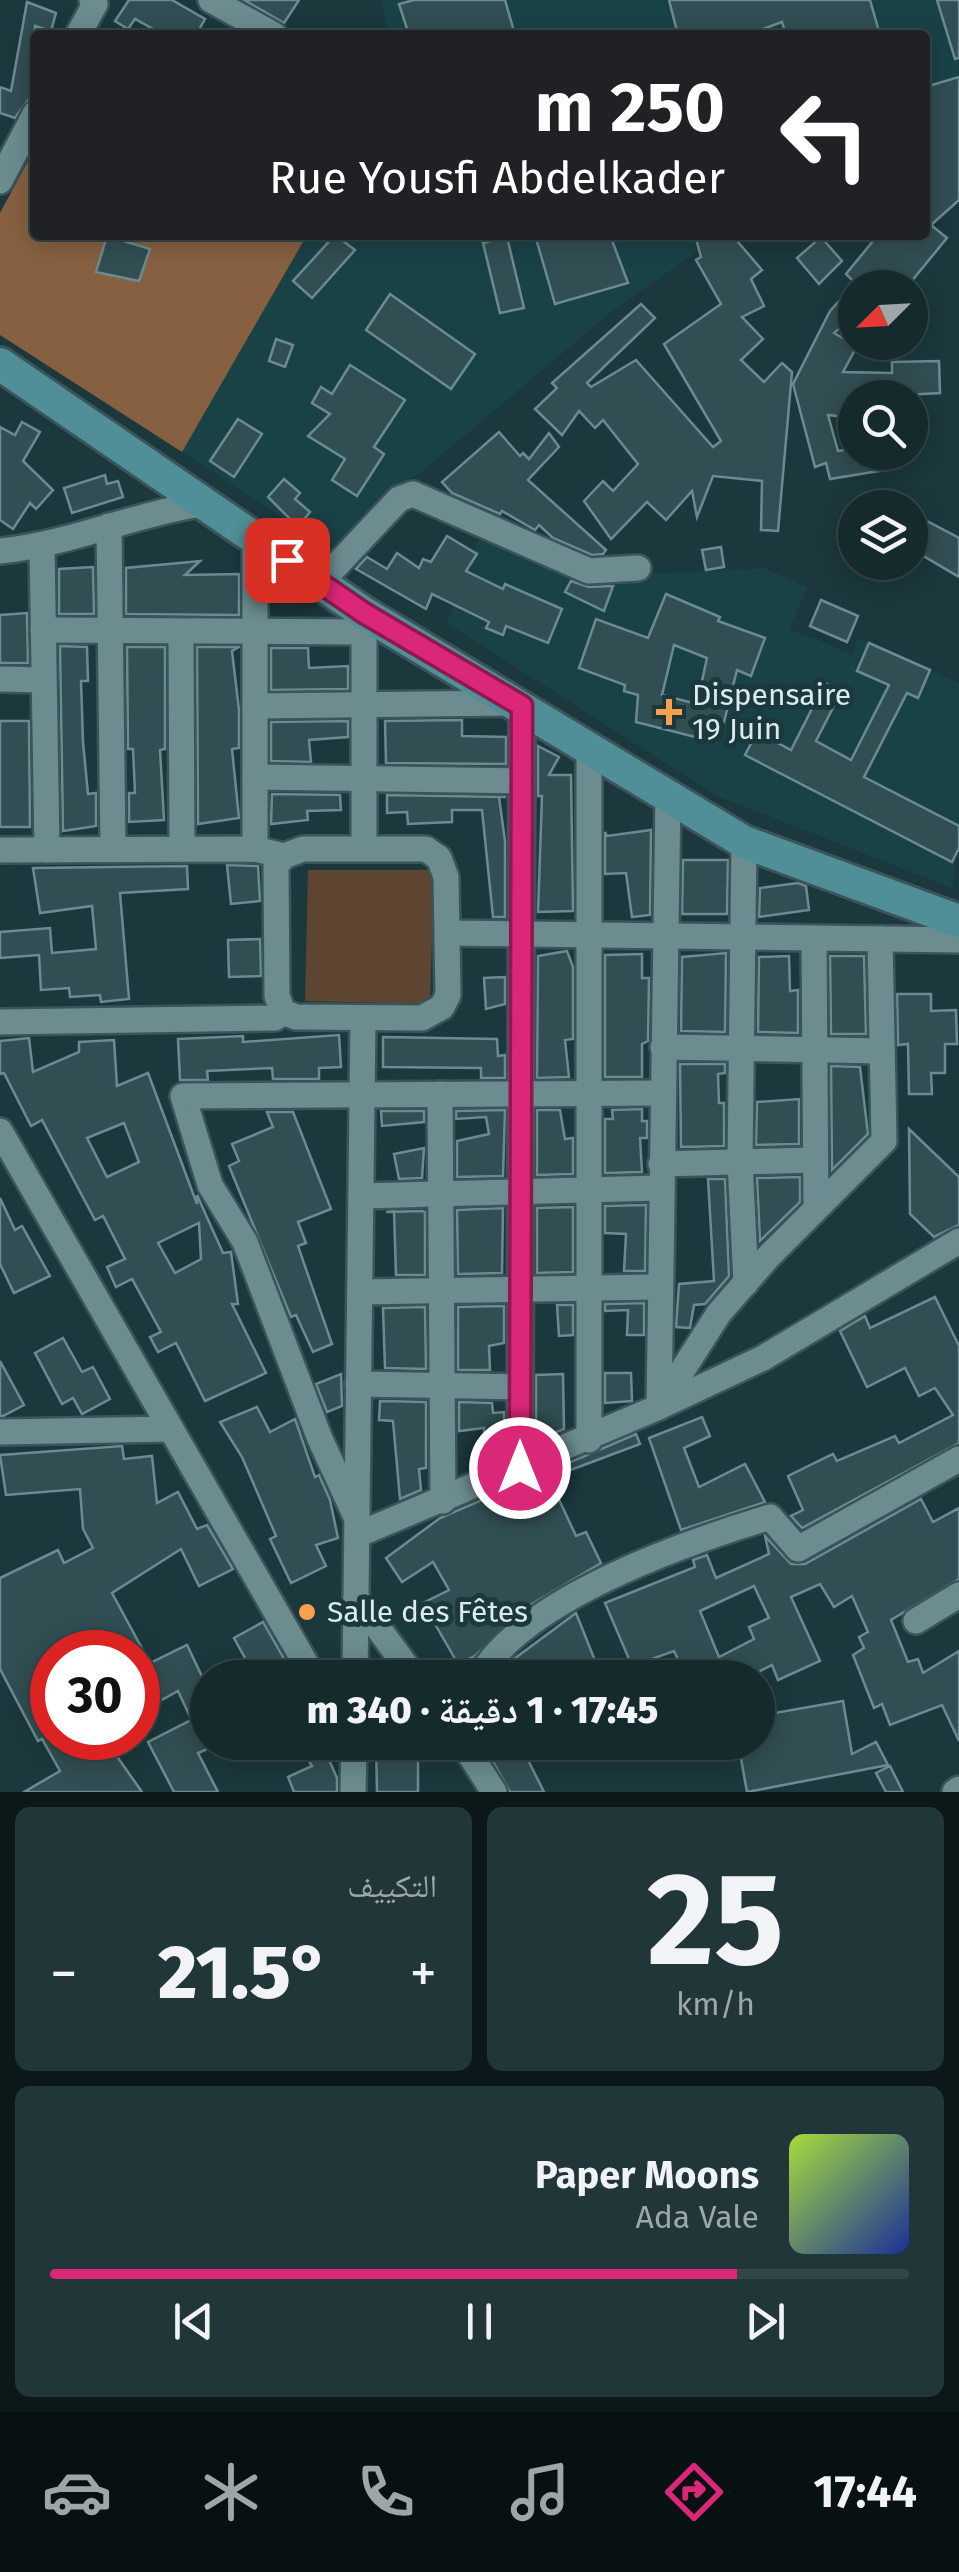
<!DOCTYPE html>
<html lang="ar">
<head>
<meta charset="utf-8">
<style>
  :root { --surface:#142a2d; --page:#213639; --text:#f1f3f6; --muted:#9da7aa; --line:#334649; --accent:#db2777 }
  body { margin:0; font-family:"Fira Sans","Noto Naskh Arabic",sans-serif; background:var(--page); color:var(--text); direction:rtl; height:100vh; display:flex; flex-direction:column; font-size:38px; white-space:nowrap }
  * { box-sizing:border-box; margin:0 }
  p { font-size:32px; color:var(--muted) }
  .icon { flex:none; width:55px; height:55px; fill:none; stroke:currentColor; stroke-width:2; stroke-linecap:round; stroke-linejoin:round }
  .map { position:relative; height:1792px; overflow:hidden; direction:ltr }
  .drawer { display:flex; flex-direction:column; gap:15px; padding:15px; background:#0b1719; flex:1 }
  .drawer>* { flex:none }
  .top-card { position:absolute; left:30px; top:30px; width:900px; height:210px; border-radius:10px; box-shadow:0 5px 25px #0003,0 0 0 2px var(--line); direction:rtl; background:#202124; color:#fff; overflow:hidden }
  .needle { width:65px; rotate:246deg }
  .fabs { position:absolute; left:838px; top:270px; display:grid; gap:20px }
  .fabs a { display:grid; place-items:center; width:90px; height:90px; border-radius:50%; background:var(--surface); box-shadow:0 5px 25px #0003,0 0 0 2px var(--line); font-size:50px }
  .speed { position:absolute; left:30px; top:1630px; display:flex; gap:20px; font-size:50px; font-weight:700; text-align:center }
  .speed>* { display:grid; place-content:center; width:130px; height:130px; border-radius:50%; background:var(--surface); box-shadow:0 5px 25px #0003,0 0 0 2px var(--line); line-height:1 }
  .speed .limit { border:15px solid #d22; background:#fff; color:#111 }
  .pin { position:absolute; display:grid; place-items:center; width:85px; height:85px; color:#fff; margin:-42px; border-radius:20px; box-shadow:0 5px 15px #0006 }
  .me { position:absolute; width:110px; margin:-55px; rotate:0deg; stroke-linejoin:round; filter:drop-shadow(0 0 8px #0008) }
  .turn { display:flex; align-items:center; gap:35px; height:210px; padding:0 40px; font-size:45px }
  .turn .icon { width:130px; height:130px; stroke-width:2.5 }
  .turn b { display:block; font-size:70px; line-height:85px }
  .big { font-size:75px; font-weight:800; line-height:1.1 }
  .drawer .card { flex:1; display:flex; flex-direction:column; justify-content:center; gap:15px; min-width:0; padding:0 35px; border-radius:15px; background:var(--page) }
  .drawer .dial { align-items:center; gap:0 }
  .dial b { font-size:130px; line-height:1 }
  .song { display:flex; align-items:center; gap:30px }
  .cover { width:120px; height:120px; border-radius:15px; background:linear-gradient(135deg,hsl(80 70% 55%),hsl(230 70% 35%)) }
  .played { height:10px; border-radius:5px; background:linear-gradient(90deg,var(--accent) 80%,var(--line) 80%) }
  .keys { display:flex; justify-content:space-around; direction:ltr }
  .heat { display:flex; justify-content:space-between; align-items:center; font-size:55px; direction:ltr }
  .drawer .tiles { flex:1; display:grid; gap:15px; grid-template-columns:1fr 1fr }
  .card:last-child { grid-column:span 2 }
  .trip { position:absolute; left:190px; top:1660px; width:585px; height:100px; border-radius:50px; background:var(--surface); box-shadow:0 5px 25px #0003,0 0 0 2px var(--line); font-weight:800; line-height:100px; text-align:center; direction:rtl }
  .menu { display:flex; height:160px; justify-content:space-around; align-items:center; background:#081112; color:var(--muted) }
  .menu .icon { width:70px; height:70px }
  .menu .current { color:var(--accent) }
  .menu b { font-size:45px; color:var(--text) }
  .map>svg:first-child { display:block }
</style>
</head>
<body>
<div class="map">
<svg width="959" height="1792" viewBox="0 0 959 1792">
  <rect width="100%" height="100%" fill="#1b383c"/>
  <g fill="#194247">
    <path d="M381,0h578v106l-34,17v-88h-537z"/>
    <path d="M307,235h415l-102,70 -200,168 -28,18 -59,60 -151,-99z"/>
    <path d="M481,533l108,44 175,-9 43,19 -17,42 62,25 7,-16 100,45v152l-7,53 -237,-93 -268,-172z"/>
  </g>
  <path fill="#5d4532" d="M308,870h126l-4,134 -125,-3z"/>
  <path fill="#866041" d="M35,148v87h272l-125,217 -182,-117v-122z"/>
  <g fill="#314e52" stroke="#6c8b90" stroke-width="2.5" fill-rule="evenodd">
    <path d="M129,0h43l33,19 -9,16h-32l-29,-16 -7,10 -13,-8z"/>
    <path d="M244,0h55l-15,23z"/>
    <path d="M414,0h91l10,35h-36l-2,-6 -20,6h-48l-10,-31z"/>
    <path d="M669,0h201l10,35h-94l-4,-13 -35,13h-69z"/>
    <path d="M937,0h22v58l-4,1z"/>
    <path d="M27,2l29,11 -5,18 -16,-5v55l-6,18 -14,19 -15,-5v-26l11,4z"/>
    <path d="M959,77v123l-28,25 16,13 -37,45 -16,-12 -13,17h-21l-14,-14 32,-39h47v-148z"/>
    <path d="M335,235l20,15 -43,48 -19,-17z"/>
    <path d="M535,235h75l18,48 -73,21z"/>
    <path d="M695,235h37l30,35 -11,9 13,27 -22,11 21,22 -22,21 23,22 18,-19 10,9 -14,159 -17,-1 1,-49 -49,-5 -16,41 -5,-26 -26,29 -19,-18 -36,37 -27,-38 19,-20 10,10 25,-27 -35,-44 -8,8 -16,-17 -17,24 -27,-26 22,-21 -5,-5 89,-79 14,14 -68,65 4,4 45,-27 77,87 8,-6 -57,-97 57,-40 -25,-44 5,-3z"/>
    <path d="M107,236l43,13 -11,32 -43,-9z"/>
    <path d="M507,237l17,71 -24,5 -17,-70z"/>
    <path d="M821,237l21,24 -23,23 -22,-26z"/>
    <path d="M855,284v32l-21,17 23,13 -14,26 49,1v-11l47,-1 1,32 -85,5 -2,20 -25,-3 10,36 17,-3v4h26l4,18 -55,9 -4,-16 -11,4 -22,-83 37,-73z"/>
    <path d="M390,294l85,60 -24,35 -85,-59z"/>
    <path d="M276,339l17,6 -8,22 -16,-6z"/>
    <path d="M350,365l55,35 -31,47 10,7 -27,42 -25,-16 13,-21 -37,-23 22,-22 -18,-11 9,-16 11,7z"/>
    <path d="M238,419l24,15 -28,43 -24,-16z"/>
    <path d="M22,422l18,10 -17,29 30,29 -17,19 -6,-6 -17,26 -13,-9v-93l15,8z"/>
    <path d="M499,432l21,24 3,-3 6,6 20,-26 10,14 -31,33 78,70 -3,4 -11,1 -39,-17 -14,-13 -4,5 -33,-19 -2,3 -48,-21 -10,-11z"/>
    <path d="M105,475l2,9 11,-3 5,16 -51,16 -8,-25z"/>
    <path d="M284,479l16,14 -5,6 15,13 -12,15 -30,-30z"/>
    <path d="M910,512l49,26v39l-49,-29z"/>
    <path d="M447,536l30,18 -11,17 37,18 2,-5 57,25 -14,34 -42,-17 -3,9 -17,-7 3,-6 -57,-28 -6,15 -70,-40 11,-12 20,12 10,-16 22,15 4,-9 8,3z"/>
    <path d="M721,547l3,20 -18,3 -4,-20z"/>
    <path d="M200,561l-15,14 54,-1v41l-113,-1v-46z"/>
    <path d="M93,567l1,47h-35v-45z"/>
    <path d="M571,581l18,6 24,-1 -9,25 -39,-19z"/>
    <path d="M666,594l54,23 -2,4 47,17 -14,38 -14,-6 -13,52 -20,-5 -5,21 -63,-16 2,-27 -14,-4 1,-6 -46,-17 17,-49 52,19zM674,645l33,13 -10,46 -35,-9z"/>
    <path d="M821,600l37,16 -11,26 -37,-16z"/>
    <path d="M27,613l1,50h-28v-48z"/>
    <path d="M869,643l61,27 -12,28 -11,-5 -43,84 95,49v22l-7,14 -207,-107 12,-23 34,18 34,-67 16,9 -25,49 35,19 38,-75 -32,-14z"/>
    <path d="M60,646l27,1 1,34h-7l2,61 5,52 8,-1v33l-33,5z"/>
    <path d="M127,647h38v102l-5,1 4,70 -35,2v-29h6l-2,-44h-5z"/>
    <path d="M197,647h42l-7,4 7,59v38l-7,1 7,69 -41,6z"/>
    <path d="M271,648h37l1,20 39,-2v23l-77,1z"/>
    <path d="M462,720v16l44,1v27l-120,-1 -1,-42z"/>
    <path d="M0,721h29l1,106h-30z"/>
    <path d="M348,721v16l-39,3 2,22 -40,-1v-39z"/>
    <path d="M538,746l21,11 -10,18h22l2,136 -35,1 4,-116h-4z"/>
    <path d="M272,794l68,1 1,15 -34,1 1,9 -37,4z"/>
    <path d="M387,795l119,2h-7l6,44v76h-12l-11,-107h-30v12l-44,2 -1,-12 -20,1z"/>
    <path d="M651,830l-1,85 -18,2 -6,-44 -21,1v-42l2,4z"/>
    <path d="M683,860h45l-1,54h-45z"/>
    <path d="M227,865l31,1 2,35 -29,3z"/>
    <path d="M187,866l1,23 -68,4 9,106 -28,3 -1,-7 -30,2 -1,-9 -28,2 -2,-35 -39,3v-26l50,-4 2,25 44,-4 -4,-43 -52,7 -7,-45z"/>
    <path d="M798,883l8,3 3,24 -50,7 1,-29z"/>
    <path d="M260,939l1,37 -32,1 -1,-37z"/>
    <path d="M567,951l6,16v72l-8,1 4,37 -32,1 1,-122z"/>
    <path d="M726,953l-1,79 -44,-1 1,-74z"/>
    <path d="M642,954v24h7l-1,63 -6,3v33h-37v-122z"/>
    <path d="M789,956l1,35 8,-1v43l-40,-1 1,-75z"/>
    <path d="M830,956h34l2,78h-35z"/>
    <path d="M505,977v27l-19,5 -2,-31z"/>
    <path d="M897,994h34v17l25,-1 1,34h-12v29h-14l1,21h-23l-1,-50 -10,1z"/>
    <path d="M339,1035l2,32 -22,1v11h-46l-1,-11 -65,3 1,9h-28l-2,-41 65,-3v6z"/>
    <path d="M383,1037l114,2 1,17 7,-1v23h-24v-10l-98,-1z"/>
    <path d="M29,1038l4,34 46,-20v-10l35,-2 3,46 31,-13 49,131v-9l26,58 8,-1 7,52h-6l34,69 -61,28 -29,-58 -18,9 -8,-15 11,-5 -29,-53 -16,8 -9,-20 18,-8 -22,-43 -8,4 -53,-100 -11,6 -27,-53 -4,1v-33zM124,1123l15,39 -32,15 -20,-39zM199,1223l2,36 -26,14 -17,-30z"/>
    <path d="M680,1064h45v9l-7,1 1,29h5v43l-43,1z"/>
    <path d="M831,1066l29,1 8,67 -36,36z"/>
    <path d="M799,1099v45l-43,1 1,-43z"/>
    <path d="M642,1109v12h5v17h-7l2,34 -37,1v-54h8l-1,-9z"/>
    <path d="M505,1110l-2,66 -46,1v-36l32,-7 -3,-17 -30,2v-8z"/>
    <path d="M537,1110h23l5,29 8,-1v36l-36,1z"/>
    <path d="M381,1111h43v11l-42,4z"/>
    <path d="M267,1112h26l38,97 -33,13 8,21 -8,3 34,98 -19,8 -17,-37 -5,2 -62,-151 10,-5 -7,-17 41,-17z"/>
    <path d="M909,1129l50,48v48l-25,12 -24,-23z"/>
    <path d="M424,1148l-2,30 -23,1 -5,-25z"/>
    <path d="M800,1177v25l-40,39 -3,-63z"/>
    <path d="M708,1179h17l4,97 -24,28 -11,1 -4,23 -14,-1 3,-43 35,-3z"/>
    <path d="M0,1198l15,32 7,-4 28,50 -36,17 -14,-29z"/>
    <path d="M646,1205l-1,66h-21l2,-37 -21,-1v-27z"/>
    <path d="M573,1207v65l-36,1v-65z"/>
    <path d="M503,1208l-1,65 -44,1 -1,-64z"/>
    <path d="M394,1211l-8,1 36,-1 3,1v63h-29z"/>
    <path d="M935,1297l24,49v97l-157,85 -11,-12 12,-6 -15,-34 45,-22 4,7 58,-25 4,7 54,-28 -18,-27 -16,8 -14,-28 -38,19 -27,-56 25,-15 5,12z"/>
    <path d="M644,1303v32h-17l1,-25 -23,1v-7z"/>
    <path d="M557,1305h16v30l-14,1z"/>
    <path d="M504,1306v37l-15,3 1,24h-32v-63z"/>
    <path d="M425,1307l1,62 -41,-1 -2,-60z"/>
    <path d="M63,1338l19,34 11,-5 17,32 -28,15 -9,-16 -11,6 -27,-51z"/>
    <path d="M0,1361l24,44 -21,11h-3z"/>
    <path d="M605,1373h26l1,28 -27,2z"/>
    <path d="M341,1374l1,32 -15,6 -11,-28z"/>
    <path d="M563,1374l1,55 -28,12v-66z"/>
    <path d="M380,1401l46,1v66l-7,1 2,21 -21,9 -7,-78 -14,-1z"/>
    <path d="M459,1402l33,1 1,10 11,-1v43l-18,8 -2,-35 -25,3z"/>
    <path d="M257,1407l13,25 25,-13 20,58 4,-2 11,25 8,38 -22,7 10,21 -35,17 -21,-44 6,-3 -34,-79 -22,-35z"/>
    <path d="M702,1417l8,19 -26,12 15,39 46,-23 20,38 -84,28 -32,-92z"/>
    <path d="M636,1434l4,10 -91,34 27,58 10,-4 15,31 -79,47 -47,46 -17,8 -35,-61 26,-13 -16,-28 -31,20 -16,-24 54,-40z"/>
    <path d="M122,1446l2,13 28,-3 5,47 21,-11 19,37 10,-4 26,44 -34,17 -18,-37 -69,44 38,70 37,-18 21,44v23l-17,7 -13,-28 -29,16 -11,-21v-34h-86v86h52l38,54h-118l36,-21 -18,-32 -4,2 -38,-72v-91l58,-28 6,13 29,-15 -10,-19 -3,-40 -74,6 -6,-40z"/>
    <path d="M921,1499l12,23 26,-14v71l-68,41 17,42 10,-3 5,14 36,-22v90l-17,-36 -52,20 -8,-21 -8,4 -21,-53 11,-7 -5,-11 9,-5 -16,-36 -18,11 -14,-23 -29,13 29,64 -42,19 -6,-15 -26,13h-59l-13,-27 -42,15 -27,-63 90,-36 -2,-7 14,-5 9,23 53,-24 -4,-18 26,28h14zM754,1586l15,32 -20,9 5,12 -35,18 -19,-46z"/>
    <path d="M576,1613l26,65h-79l-9,-19z"/>
    <path d="M263,1622l32,56h-39l-22,-40z"/>
    <path d="M843,1701l9,53 24,-12 12,23 -141,27 -9,-50h20v-26z"/>
    <path d="M201,1715l7,12v22l-10,4 20,39h-44l-26,-50z"/>
    <path d="M297,1742h24l16,36v14h-43l-6,-15 24,-11z"/>
    <path d="M376,1742h42v50h-41z"/>
    <path d="M557,1742l-29,18 16,32h-34l-27,-48z"/>
    <path d="M890,1766l13,26h-17l-10,-19z"/>
  </g>
  <g fill="none" stroke-linecap="round" stroke-linejoin="round">
    <defs>
      <g id="minor">
        <path d="M211,0l63,35"/>
        <path d="M78,35l17,-31 -3,-4"/>
        <path d="M0,181l35,-67"/>
        <path d="M109,526l4,323"/>
        <path d="M255,537v312"/>
        <path d="M42,547l5,303"/>
        <path d="M0,551c69,-7 132,-36 200,-47"/>
        <path d="M319,584l80,-85 14,-5 176,77 49,-3"/>
        <path d="M43,630l321,2"/>
        <path d="M181,632l1,217"/>
        <path d="M0,679l43,1"/>
        <path d="M255,706l262,-3"/>
        <path d="M255,777l267,4"/>
        <path d="M668,795l-9,612 104,-49 196,-117"/>
        <path d="M744,842l-4,320 6,121"/>
        <path d="M364,848v-230"/>
        <path d="M0,850l255,-1 29,7 19,-7h123l13,9 7,19 2,118 -6,12 -20,11 -126,-1 -13,-5 -6,-16 -1,-130 8,-10"/>
        <path d="M448,933l511,7"/>
        <path d="M814,938l2,270"/>
        <path d="M0,1022l275,-4 8,-6"/>
        <path d="M663,1047l217,4"/>
        <path d="M440,1094l3,407"/>
        <path d="M0,1131l314,547"/>
        <path d="M661,1164l154,-4"/>
        <path d="M361,1196l299,-8"/>
        <path d="M360,1292l298,-5"/>
        <path d="M358,1384l162,3"/>
        <path d="M0,1432l171,-3"/>
        <path d="M589,1440v-693"/>
        <path d="M520,1469l2,-764"/>
        <path d="M357,1519l-37,-80 -75,-197 -35,-57 -27,-89 479,-3"/>
        <path d="M357,1535l302,-128 60,-94 49,-56 116,-116 -4,-202"/>
        <path d="M356,1598l59,80"/>
        <path d="M916,1621l43,-26"/>
        <path d="M355,1678l8,-660"/>
        <path d="M479,1678c43,-79 208,-136 291,-161l28,32 161,-90"/>
        <path d="M462,1742l32,50"/>
        <path d="M353,1792l1,-50"/>
        <path d="M955,1792l4,-3"/>
      </g>
      <path id="major" d="M0,364l364,249 380,229 215,79"/>
    </defs>
    <use href="#minor" stroke="#3a5458" stroke-width="30"/>
    <use href="#major" stroke="#3a5458" stroke-width="38"/>
    <use href="#minor" stroke="#6c8c90" stroke-width="25"/>
    <use href="#major" stroke="#508f97" stroke-width="32"/>
  </g>
  <g fill="none" stroke-linecap="round" stroke-linejoin="round">
    <defs>
      <path id="route" d="M287,560l77,53 158,93 -2,762"/>
    </defs>
    <use href="#route" stroke="#8e194d" stroke-width="25"/>
    <use href="#route" stroke="#db2777" stroke-width="18"/>
  </g>
  <g fill="#fa9f4e" stroke="#1b383c" stroke-width="4">
    <path d="M664 697h10v10h10v10h-10v10h-10v-10h-10v-10h10z"/>
    <circle cx="307" cy="1612" r="10"/>
  </g>
  <g text-anchor="middle" stroke-width="10" stroke-linejoin="round" paint-order="stroke">
    <g font-size="30" fill="#daeaed" stroke="#1b383c" text-anchor="start">
      <text x="692" y="705">Dispensaire<tspan x="692" dy="34">19 Juin</tspan></text>
      <text x="327" y="1622">Salle des Fêtes</text>
    </g>
  </g>
</svg>
<div class="fabs">
<a><svg class="needle" viewBox="-14 -14 28 28"><path d="M0-13l5 13h-10z" fill="#e53935"/><path d="M0 13l5-13h-10z" fill="#9da7aa"/></svg></a>
<a><svg class="icon" aria-label="search" viewBox="0 0 24 24"><circle cx="10" cy="10" r="6"/><path d="M15 15l6 6"/></svg></a>
<a><svg class="icon" aria-label="layers" viewBox="0 0 24 24"><path d="M12 4l9 5-9 5-9-5zM3 14l9 5 9-5"/></svg></a>
</div>
<div class="speed"><div class="limit">30</div></div>
<div class="pin" style="left:287px;top:560px;background:#d93025"><svg class="icon" aria-label="arrive" viewBox="0 0 24 24"><path d="M6 21V4h12l-3 4 3 4H6"/></svg></div>
<svg class="me" style="left:520px;top:1468px" viewBox="-20 -20 40 40"><circle r="17" fill="#db2777" stroke="#fff" stroke-width="3"/><path d="M0-11L8 9 0 5-8 9z" fill="#fff"/></svg>
<div class="trip">17:45 · 1 دقيقة · 340 m</div>
<div class="top-card">
<div class="turn"><svg class="icon" aria-label="left" viewBox="0 0 24 24"><path d="M17 20v-9H6M10 6l-5 5 5 5"/></svg><div><b>250 m</b>Rue Yousfi Abdelkader</div></div>
</div>
</div>
<section class="drawer">
<div class="tiles">
<div class="card dial"><b>25</b><p>km/h</p></div>
<div class="card"><p>التكييف</p>
<div class="heat"><a>−</a><b class="big">21.5°</b><a>+</a></div>
</div>
<div class="card">
<div class="song"><i class="cover"></i><div><b>Paper Moons</b><p>Ada Vale</p></div></div>
<div class="played"></div>
<div class="keys"><svg class="icon" aria-label="previous" viewBox="0 0 24 24"><path d="M18 5L8 12l10 7zM5 5v14"/></svg><svg class="icon" aria-label="pause" viewBox="0 0 24 24"><path d="M8 5v14M16 5v14"/></svg><svg class="icon" aria-label="next" viewBox="0 0 24 24"><path d="M6 5l10 7-10 7zM19 5v14"/></svg></div>
</div>
</div>
</section>
<nav class="menu">
<b>17:44</b>
<svg class="icon current" aria-label="directions" viewBox="0 0 24 24"><path d="M12 3l9 9-9 9-9-9zM9 14v-3h6M13 9l2 2-2 2"/></svg>
<svg class="icon" aria-label="music" viewBox="0 0 24 24"><path d="M9 18V5l10-2v13"/><circle cx="6" cy="18" r="3"/><circle cx="16" cy="16" r="3"/></svg>
<svg class="icon" aria-label="phone" viewBox="0 0 24 24"><path d="M5 4h4l2 5-3 2q2 4 5 5l2-3 5 2v4C11 20 4 13 5 4z"/></svg>
<svg class="icon" aria-label="climate" viewBox="0 0 24 24"><path d="M12 3v18M4 7l16 10M4 17L20 7"/></svg>
<svg class="icon" aria-label="car" viewBox="0 0 24 24"><path d="M5 17H2v-5l4-1 3-4h7l3 4 3 1v5h-3M9 17h6M6 11h13"/><circle cx="7" cy="17" r="2"/><circle cx="17" cy="17" r="2"/></svg>
</nav>
</body>
</html>
